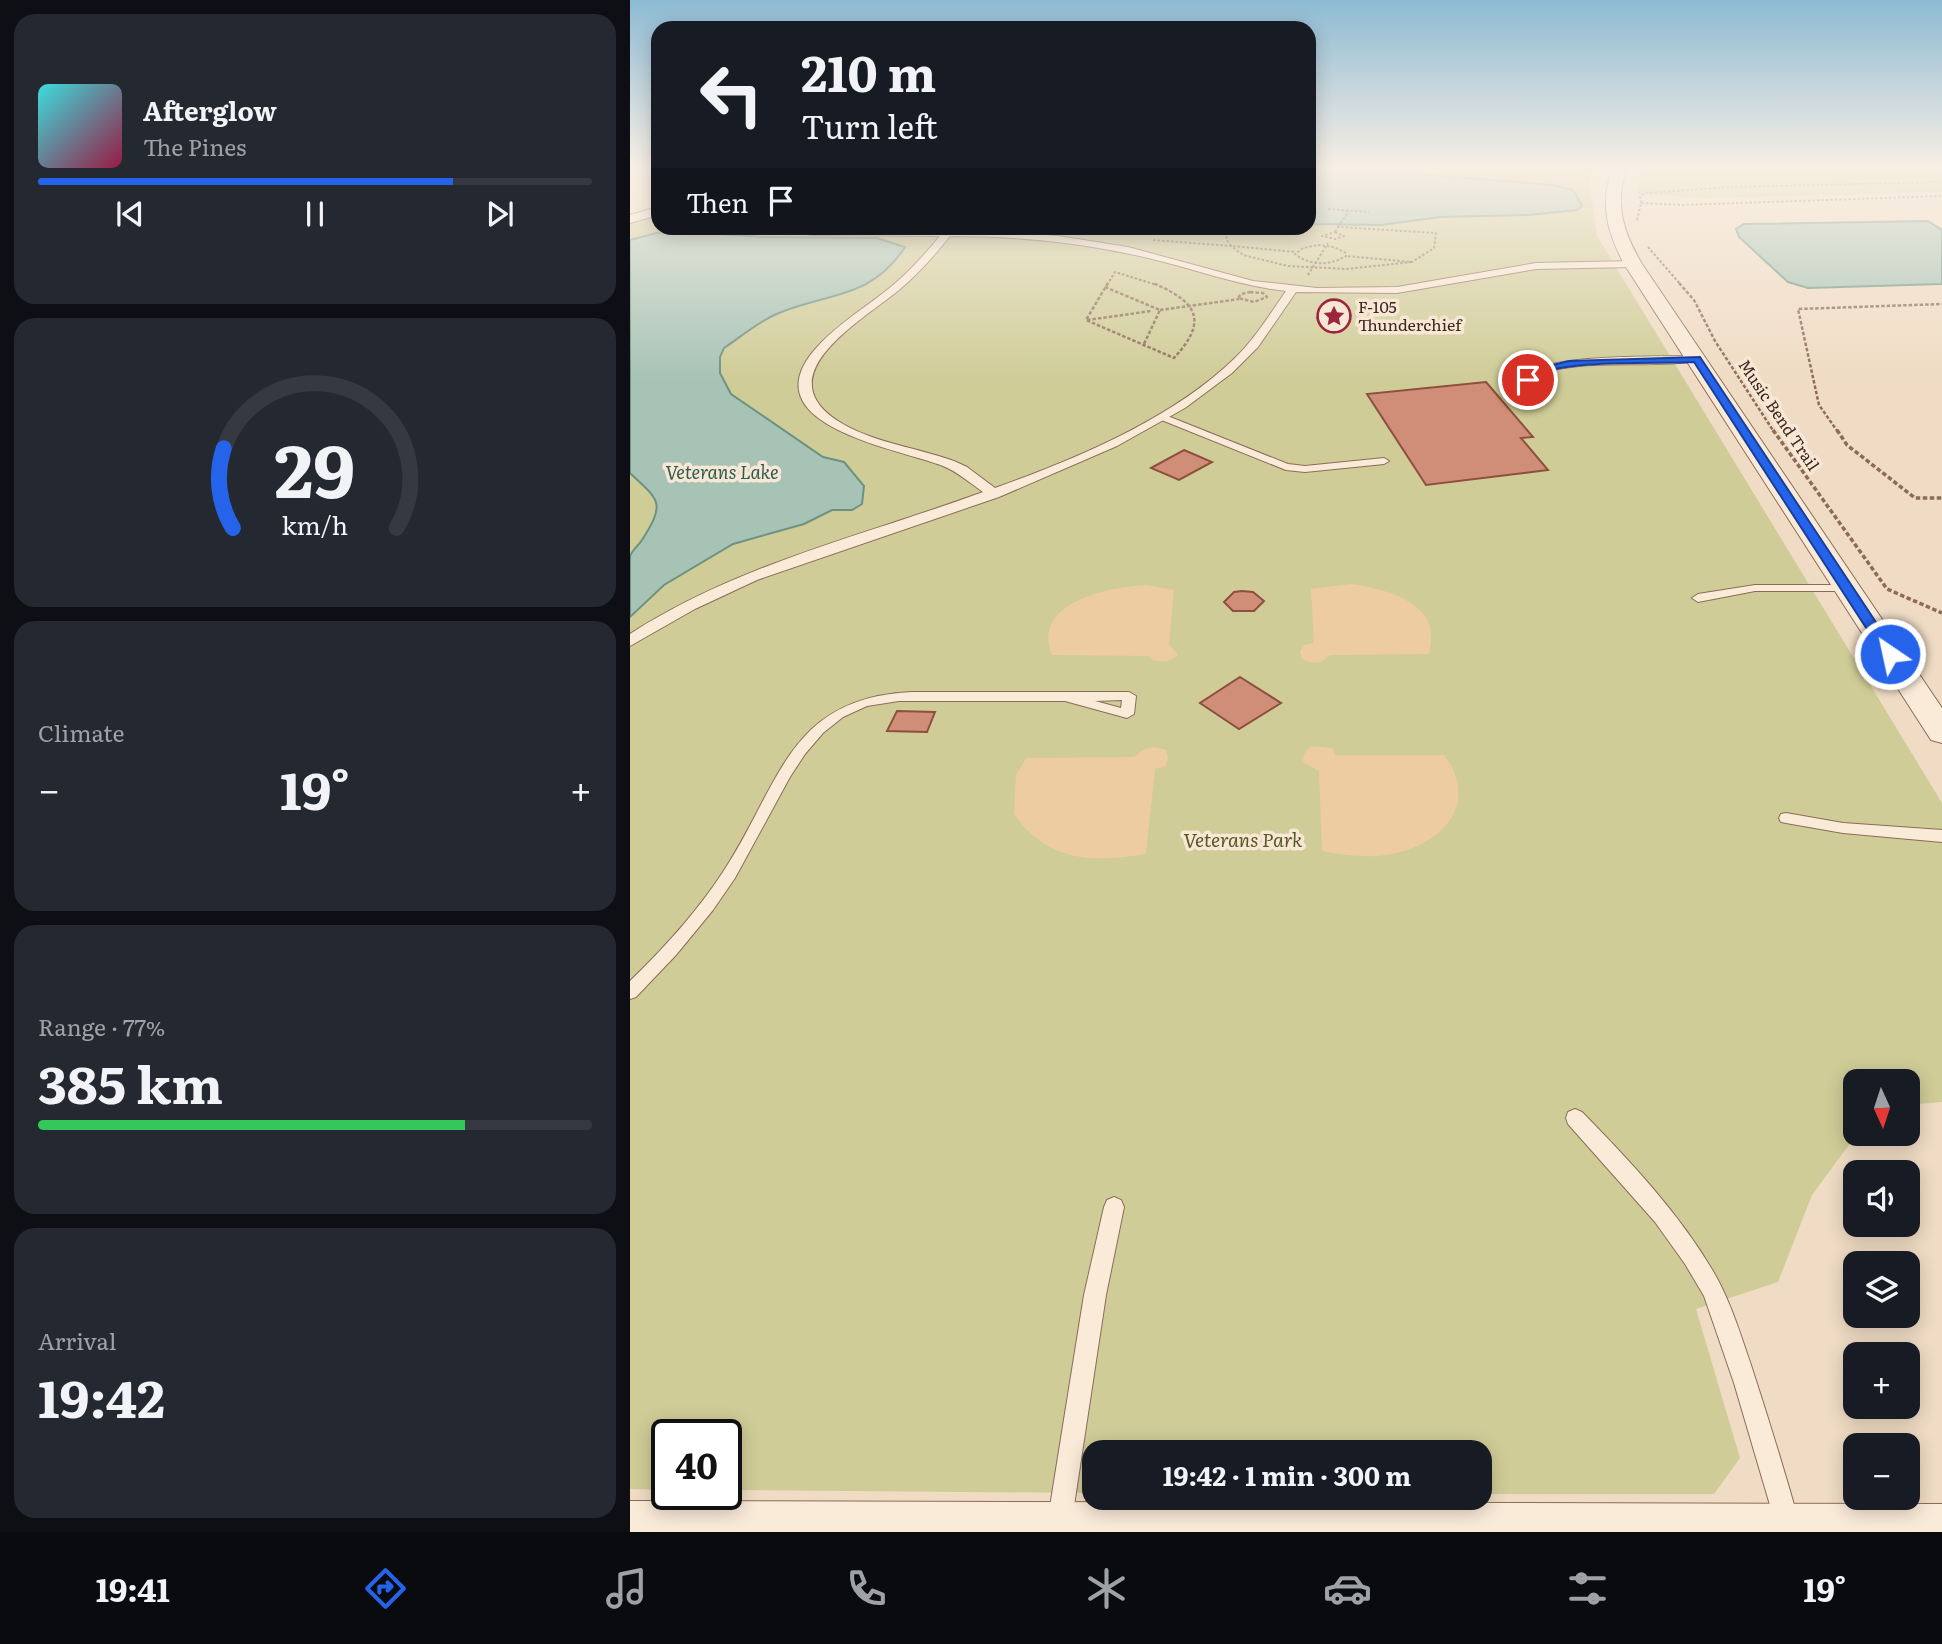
<!DOCTYPE html>
<html lang="en">
<head>
<meta charset="utf-8">
<style>
  :root { --surface:#171b24; --page:#242831; --text:#f1f3f6; --muted:#9ea1a6; --line:#363941; --accent:#2563eb }
  body { margin:0; font-family:Literata,serif; background:var(--page); color:var(--text); height:100vh; display:flex; flex-direction:column; font-size:26px; white-space:nowrap }
  * { box-sizing:border-box; margin:0 }
  p { font-size:23px; color:var(--muted) }
  .icon { flex:none; width:38px; height:38px; fill:none; stroke:currentColor; stroke-width:2; stroke-linecap:round; stroke-linejoin:round }
  .map { position:relative; flex:1; overflow:hidden }
  .sheet { display:flex; flex-direction:column; gap:14px; padding:14px; background:#0d0f14; width:630px }
  .sheet>* { flex:none }
  .hud { position:absolute; left:21px; top:21px; width:665px; height:214px; border-radius:21px; box-shadow:0 4px 18px #0003; background:#171b24; color:var(--text); overflow:hidden }
  .needle { width:46px; rotate:177deg }
  .buttons { position:absolute; left:1213px; top:1069px; display:grid; gap:14px }
  .buttons a { display:grid; place-items:center; width:77px; height:77px; border-radius:14px; background:var(--surface); box-shadow:0 4px 18px #0003; font-size:35px }
  .speed { position:absolute; left:21px; top:1419px; display:flex; gap:14px; font-size:35px; font-weight:700; text-align:center }
  .speed>* { display:grid; place-content:center; width:91px; height:91px; border-radius:50%; background:var(--surface); box-shadow:0 4px 18px #0003; line-height:1 }
  .speed .limit { border:4px solid #111; border-radius:10px; background:#fff; color:#111 }
  .pin { position:absolute; display:grid; place-items:center; width:60px; height:60px; color:#fff; margin:-30px; border:4px solid #fff; border-radius:50%; box-shadow:0 2px 7px #0007 }
  .me { position:absolute; width:77px; margin:-38px; rotate:326deg; stroke-linejoin:round; filter:drop-shadow(0 0 5px #0008) }
  .turn { display:flex; align-items:center; gap:24px; height:147px; padding:0 35px; font-size:32px }
  .turn .icon { width:91px; height:91px; stroke-width:2.5 }
  .turn b { display:block; font-size:49px; line-height:60px }
  .then { display:flex; align-items:center; height:66px; padding:0 35px; background:#0003; gap:14px; font-size:26px }
  .big { font-size:52px; font-weight:700; line-height:1.1 }
  .sheet .tile { flex:1; display:flex; flex-direction:column; justify-content:center; gap:10px; min-width:0; padding:0 24px; border-radius:21px; background:var(--page) }
  .sheet .dial { align-items:center; gap:0 }
  .dial svg { height:182px; overflow:visible; fill:none; stroke:var(--line); stroke-width:7; stroke-linecap:round; text-anchor:middle }
  .dial text { fill:var(--text); stroke:none }
  .song { display:flex; align-items:center; gap:21px }
  .cover { width:84px; height:84px; border-radius:10px; background:linear-gradient(135deg,hsl(180 70% 55%),hsl(340 70% 35%)) }
  .played { height:7px; border-radius:4px; background:linear-gradient(90deg,var(--accent) 75%,var(--line) 75%) }
  .keys { display:flex; justify-content:space-around; direction:ltr }
  .heat { display:flex; justify-content:space-between; align-items:center; font-size:38px; direction:ltr }
  .charge { height:10px; border-radius:5px; background:linear-gradient(90deg,#34c759 77%,var(--line) 0) }
  .trip { position:absolute; left:452px; top:1440px; width:410px; height:70px; border-radius:21px; background:var(--surface); box-shadow:0 4px 18px #0003; font-weight:700; line-height:70px; text-align:center }
  .tabs { display:flex; height:112px; justify-content:space-around; align-items:center; background:#090b0e; color:var(--muted) }
  .tabs .icon { width:49px; height:49px }
  .tabs .selected { color:var(--accent) }
  .tabs b { font-size:32px; color:var(--text) }
  main { display:flex; flex:1; min-height:0 }
  .map>svg:first-child { display:block }
</style>
</head>
<body>
<main>
<section class="sheet">
<div class="tile">
<div class="song"><i class="cover"></i><div><b>Afterglow</b><p>The Pines</p></div></div>
<div class="played"></div>
<div class="keys"><svg class="icon" aria-label="previous" viewBox="0 0 24 24"><path d="M18 5L8 12l10 7zM5 5v14"/></svg><svg class="icon" aria-label="pause" viewBox="0 0 24 24"><path d="M8 5v14M16 5v14"/></svg><svg class="icon" aria-label="next" viewBox="0 0 24 24"><path d="M6 5l10 7-10 7zM19 5v14"/></svg></div>
</div>
<div class="tile dial"><svg viewBox="0 0 100 80">
<path d="M14 69A42 42 0 1 1 86 69"/>
<path d="M14 69A42 42 0 0 1 10 34" stroke="#2563eb"/>
<text x="50" y="56" font-size="32" font-weight="700">29</text>
<text x="50" y="72" font-size="11">km/h</text>
</svg></div>
<div class="tile"><p>Climate</p>
<div class="heat"><a>−</a><b class="big">19°</b><a>+</a></div>
</div>
<div class="tile"><p>Range · 77%</p><b class="big">385 km</b><div class="charge"></div></div>
<div class="tile"><p>Arrival</p><b class="big">19:42</b></div>
</section>
<div class="map">
<svg width="1312" height="1532" viewBox="0 0 1312 1532">
  <rect width="100%" height="100%" fill="#f0dcc4"/>
  <g fill="#cfcc97">
    <path d="M679,167h286l-6,13 8,56 345,567v299l-34,3v-23h-53v52h2l-45,61 -34,87 -82,27 44,149 -26,36h-235v-42h-385v41l-368,-3v-55h-59v55l-37,-1v-1267l28,-8v14h651z"/>
    <path d="M1014,167h298v25l-238,6 -67,-4z"/>
  </g>
  <g fill="#edcca0">
    <path d="M721,584c25,3 71,14 79,42 2,10 1,18 -1,28l-99,1c-9,9 -16,10 -28,4l-2,-7 4,-7 10,-2 -3,-54z"/>
    <path d="M516,585l28,5 -5,54 9,11c-8,7 -14,7 -25,6l-3,-5 -98,-1c-21,-53 57,-68 94,-70z"/>
    <path d="M681,746l21,2 3,7h109c37,48 -2,89 -52,99 -24,5 -47,1 -70,-3l-3,-80 -16,-9 1,-8z"/>
    <path d="M524,747l12,3 2,7 -2,9 -11,3 -9,85c-55,9 -98,8 -132,-40l2,-39 10,-17 108,-1 11,-8z"/>
  </g>
  <g fill="#a6c3b6" stroke="#6c9282" stroke-width="2">
    <path d="M679,167h87l19,7 138,11 20,5 9,16 -5,4 -49,5 -88,2 -59,8 -72,-1z"/>
    <path d="M1298,221l14,9v54l-134,4 -20,-6 -49,-45 -3,-8 8,-5z"/>
    <path d="M49,231l82,6 116,1 28,9c-34,52 -75,45 -126,66 -20,8 -37,23 -55,35l-4,9v16l11,21 92,63 21,5 20,24 -2,18 -10,6h-20l-28,14 -71,20 -69,41 -34,32c0,-18 0,-42 0,-60 1,-6 9,-12 12,-17 25,-39 16,-40 -12,-67v-233l26,-7z"/>
  </g>
  <g fill="#d08e78" stroke="#8d503e" stroke-width="2">
    <path d="M856,382l47,55 -12,1 27,32 -122,15 -59,-91z"/>
    <path d="M554,450l28,12 -33,18 -28,-12z"/>
    <path d="M612,591l11,1 11,9 -10,10h-21l-9,-9 10,-10z"/>
    <path d="M610,677l41,26 -42,26 -39,-26z"/>
    <path d="M267,711l38,1 -8,20 -40,-1z"/>
  </g>
  <g fill="none" stroke-linecap="round" stroke-linejoin="round">
    <defs>
      <g id="service">
        <path d="M1066,356l3,1v4c-56,8 -108,-4 -165,14l-1,8 -4,3 -4,-3 -1,-7c20,-23 139,-19 172,-20z"/>
        <path d="M529,415h6l123,49 17,2 79,-8 5,3 -5,3 -79,8 -19,-2 -127,-51z"/>
        <path d="M1125,585h92l6,3 -6,3h-92l-57,11 -6,-4 6,-4z"/>
        <path d="M281,692h218l7,4 -2,18 -7,4 -62,-17h-166l-32,5 -24,11 -20,16 -18,21 -15,23 -55,101 -22,32 -37,45 -40,42 -6,2v-18c34,-33 67,-69 93,-109 57,-86 64,-174 188,-180zM492,700l-1,8 -26,-7z"/>
        <path d="M1156,813l57,10 99,7v12l-99,-9 -57,-10 -5,-1 -2,-4 2,-4z"/>
        <path d="M945,1109l7,3c48,49 96,100 131,159 17,29 27,62 38,94 17,52 33,104 48,157l-3,9h-18l-3,-9 -41,-139 -30,-87 -19,-32 -30,-42 -87,-98 -2,-6 2,-6z"/>
        <path d="M484,1197l7,3 3,7 -18,88 -34,224 -3,9 -9,3 -9,-3 -3,-9 36,-224 20,-88 3,-7z"/>
      </g>
      <path id="pedestrian" d="M138,228l221,2 69,6 70,11 125,34 64,7 80,-1 139,-24 97,-2 5,3 -5,3 -97,2 -139,24 -101,-1 -38,55 -26,26 -47,35 -68,38 -118,51 -242,83 -62,29 -65,37v-12c108,-70 233,-98 353,-142 -13,-9 -25,-20 -40,-26 -46,-18 -198,-41 -125,-120 22,-24 50,-40 74,-60 18,-15 34,-33 48,-50l-127,-1zM320,236c59,0 118,5 175,17 55,10 106,32 161,38 -16,23 -31,48 -52,68 -62,60 -158,100 -239,129l-28,-21 -13,-6c-36,-13 -78,-18 -111,-37 -81,-47 17,-102 56,-134 19,-16 36,-35 51,-54z"/>
      <g id="minor">
        <path d="M28,207v8l-28,8v-8z"/>
        <path d="M0,1501l1312,3v28h-1312z"/>
      </g>
      <path id="tertiary" d="M983,167h14c-13,36 -4,65 15,97l300,444v35l-11,-3 -307,-476c-17,-33 -25,-61 -11,-97z"/>
    </defs>
    <use href="#service" stroke="#8c6c59" stroke-width="2"/>
    <use href="#pedestrian" stroke="#8c6c59" stroke-width="2"/>
    <use href="#minor" stroke="#8c6c59" stroke-width="2"/>
    <use href="#tertiary" stroke="#8c6c59" stroke-width="2"/>
    <g stroke="#8c6c59" stroke-width="2" stroke-dasharray="2.5 2" stroke-linecap="butt">
      <path d="M1011,203l-1,-7 6,-3 84,-6 212,-5"/>
      <path d="M698,209l41,3"/>
      <path d="M1007,220l4,-17 40,2 261,-9"/>
      <path d="M708,227l11,-16"/>
      <path d="M600,228l-4,11 5,7 65,6"/>
      <path d="M705,232l3,-5 98,6 -2,15 -22,14 -66,-6"/>
      <path d="M705,232l9,4 -9,3 -13,-3z"/>
      <path d="M523,240l78,6 12,9 45,11 58,3 66,-7"/>
      <path d="M688,245l16,2 12,6v3c-16,10 -36,10 -51,-2l8,-6z"/>
      <path d="M1018,247l33,38"/>
      <path d="M678,275l20,-32"/>
      <path d="M477,285l8,-13 42,13"/>
    </g>
    <g stroke="#8c6c59" stroke-width="2.5" stroke-dasharray="3.5 2" stroke-linecap="butt">
      <path d="M478,283l-22,37 88,38c35,-38 23,-56 -21,-75"/>
      <path d="M1049,283l15,17 21,41 59,91"/>
      <path d="M475,287l55,23 -17,36"/>
      <path d="M620,292l13,1 4,4 -13,5 -16,-4 3,-4z"/>
      <path d="M699,308l17,2 6,7 -16,6 -19,-5 2,-7z"/>
      <path d="M530,310l79,-11"/>
      <path d="M457,320l64,-9"/>
      <path d="M1208,432l-19,-27 -21,-96 144,-5"/>
    </g>
    <g stroke="#8c6c59" stroke-width="3.5" stroke-dasharray="4.5 2.5" stroke-linecap="butt">
      <path d="M1143,430l114,159 55,24"/>
      <path d="M1207,430l10,15 68,53h27"/>
    </g>
    <use href="#service" fill="#faead8" fill-rule="evenodd"/>
    <use href="#pedestrian" fill="#faead8" fill-rule="evenodd"/>
    <use href="#minor" fill="#faead8" fill-rule="evenodd"/>
    <use href="#tertiary" fill="#faead8" fill-rule="evenodd"/>
  </g>
  <linearGradient id="sky" x2="0" y2="1"><stop stop-color="#8dbad4"/><stop offset="0.44" stop-color="#f8efe4"/><stop offset="1" stop-color="#f8efe4" stop-opacity="0"/></linearGradient>
  <rect width="1312" height="381" fill="url(#sky)"/>
  <path fill="#2563eb" stroke="#184099" stroke-width="2" d="M1070,357l197,297 -2,3h-10l-191,-295c-42,2 -123,-3 -159,13l-4,7 -8,-2 4,-9 42,-10z"/>
  <defs>
    <symbol id="sight-ring" viewBox="-11 -11 22 22"><circle r="9.5" fill="#f7e7d4" stroke="#9e263c" stroke-width="1.5"/><path d="M0-6L1.8-2.2L6-1.7L2.9 1.2L3.7 5.4L0 3.3L-3.7 5.4L-2.9 1.2L-6-1.7L-1.8-2.2Z" fill="#9e263c"/></symbol>
  </defs>
  <g fill-rule="evenodd">
    <use href="#sight-ring" x="685" y="297" width="38" height="38"/>
  </g>
  <g text-anchor="middle" stroke-width="7" stroke-linejoin="round" paint-order="stroke">
    <g font-size="16" fill="#3b271e" stroke="#f7e7d4" text-anchor="start">
      <text x="728" y="313">F-105<tspan x="728" dy="18">Thunderchief</tspan></text>
    </g>
    <g font-size="16" fill="#3b271e" stroke="#f7e7d4">
      <text transform="translate(1149 415) rotate(56)" y="6">Music Bend Trail</text>
    </g>
    <g font-size="18" font-style="italic" fill="#2d5c51" stroke="#f7e7d4">
      <text x="92" y="479">Veterans Lake</text>
    </g>
    <g font-size="19" font-style="italic" fill="#555924" stroke="#f7e7d4">
      <text x="613" y="847">Veterans Park</text>
    </g>
  </g>
</svg>
<div class="buttons">
<a><svg class="needle" viewBox="-14 -14 28 28"><path d="M0-13l5 13h-10z" fill="#e53935"/><path d="M0 13l5-13h-10z" fill="#9ea1a6"/></svg></a>
<a><svg class="icon" aria-label="sound" viewBox="0 0 24 24"><path d="M4 9h4l5-4v14l-5-4H4zM17 9q2 3 0 6"/></svg></a>
<a><svg class="icon" aria-label="layers" viewBox="0 0 24 24"><path d="M12 4l9 5-9 5-9-5zM3 14l9 5 9-5"/></svg></a>
<a>+</a>
<a>−</a>
</div>
<div class="speed"><div class="limit">40</div></div>
<div class="pin" style="left:898px;top:380px;background:#d93025"><svg class="icon" aria-label="arrive" viewBox="0 0 24 24"><path d="M6 21V4h12l-3 4 3 4H6"/></svg></div>
<svg class="me" style="left:1260px;top:654px" viewBox="-20 -20 40 40"><circle r="17" fill="#2563eb" stroke="#fff" stroke-width="3"/><path d="M0-11L8 9 0 5-8 9z" fill="#fff"/></svg>
<div class="trip">19:42 · 1 min · 300 m</div>
<div class="hud">
<div class="turn"><svg class="icon" aria-label="left" viewBox="0 0 24 24"><path d="M17 20v-9H6M10 6l-5 5 5 5"/></svg><div><b>210 m</b>Turn left</div></div>
<div class="then">Then<svg class="icon" aria-label="arrive" viewBox="0 0 24 24"><path d="M6 21V4h12l-3 4 3 4H6"/></svg></div>
</div>
</div>
</main>
<nav class="tabs">
<b>19:41</b>
<svg class="icon selected" aria-label="directions" viewBox="0 0 24 24"><path d="M12 3l9 9-9 9-9-9zM9 14v-3h6M13 9l2 2-2 2"/></svg>
<svg class="icon" aria-label="music" viewBox="0 0 24 24"><path d="M9 18V5l10-2v13"/><circle cx="6" cy="18" r="3"/><circle cx="16" cy="16" r="3"/></svg>
<svg class="icon" aria-label="phone" viewBox="0 0 24 24"><path d="M5 4h4l2 5-3 2q2 4 5 5l2-3 5 2v4C11 20 4 13 5 4z"/></svg>
<svg class="icon" aria-label="climate" viewBox="0 0 24 24"><path d="M12 3v18M4 7l16 10M4 17L20 7"/></svg>
<svg class="icon" aria-label="car" viewBox="0 0 24 24"><path d="M5 17H2v-5l4-1 3-4h7l3 4 3 1v5h-3M9 17h6M6 11h13"/><circle cx="7" cy="17" r="2"/><circle cx="17" cy="17" r="2"/></svg>
<svg class="icon" aria-label="filters" viewBox="0 0 24 24"><path d="M4 7h16M4 17h16"/><circle cx="9" cy="7" r="2"/><circle cx="15" cy="17" r="2"/></svg>
<b>19°</b>
</nav>
</body>
</html>
